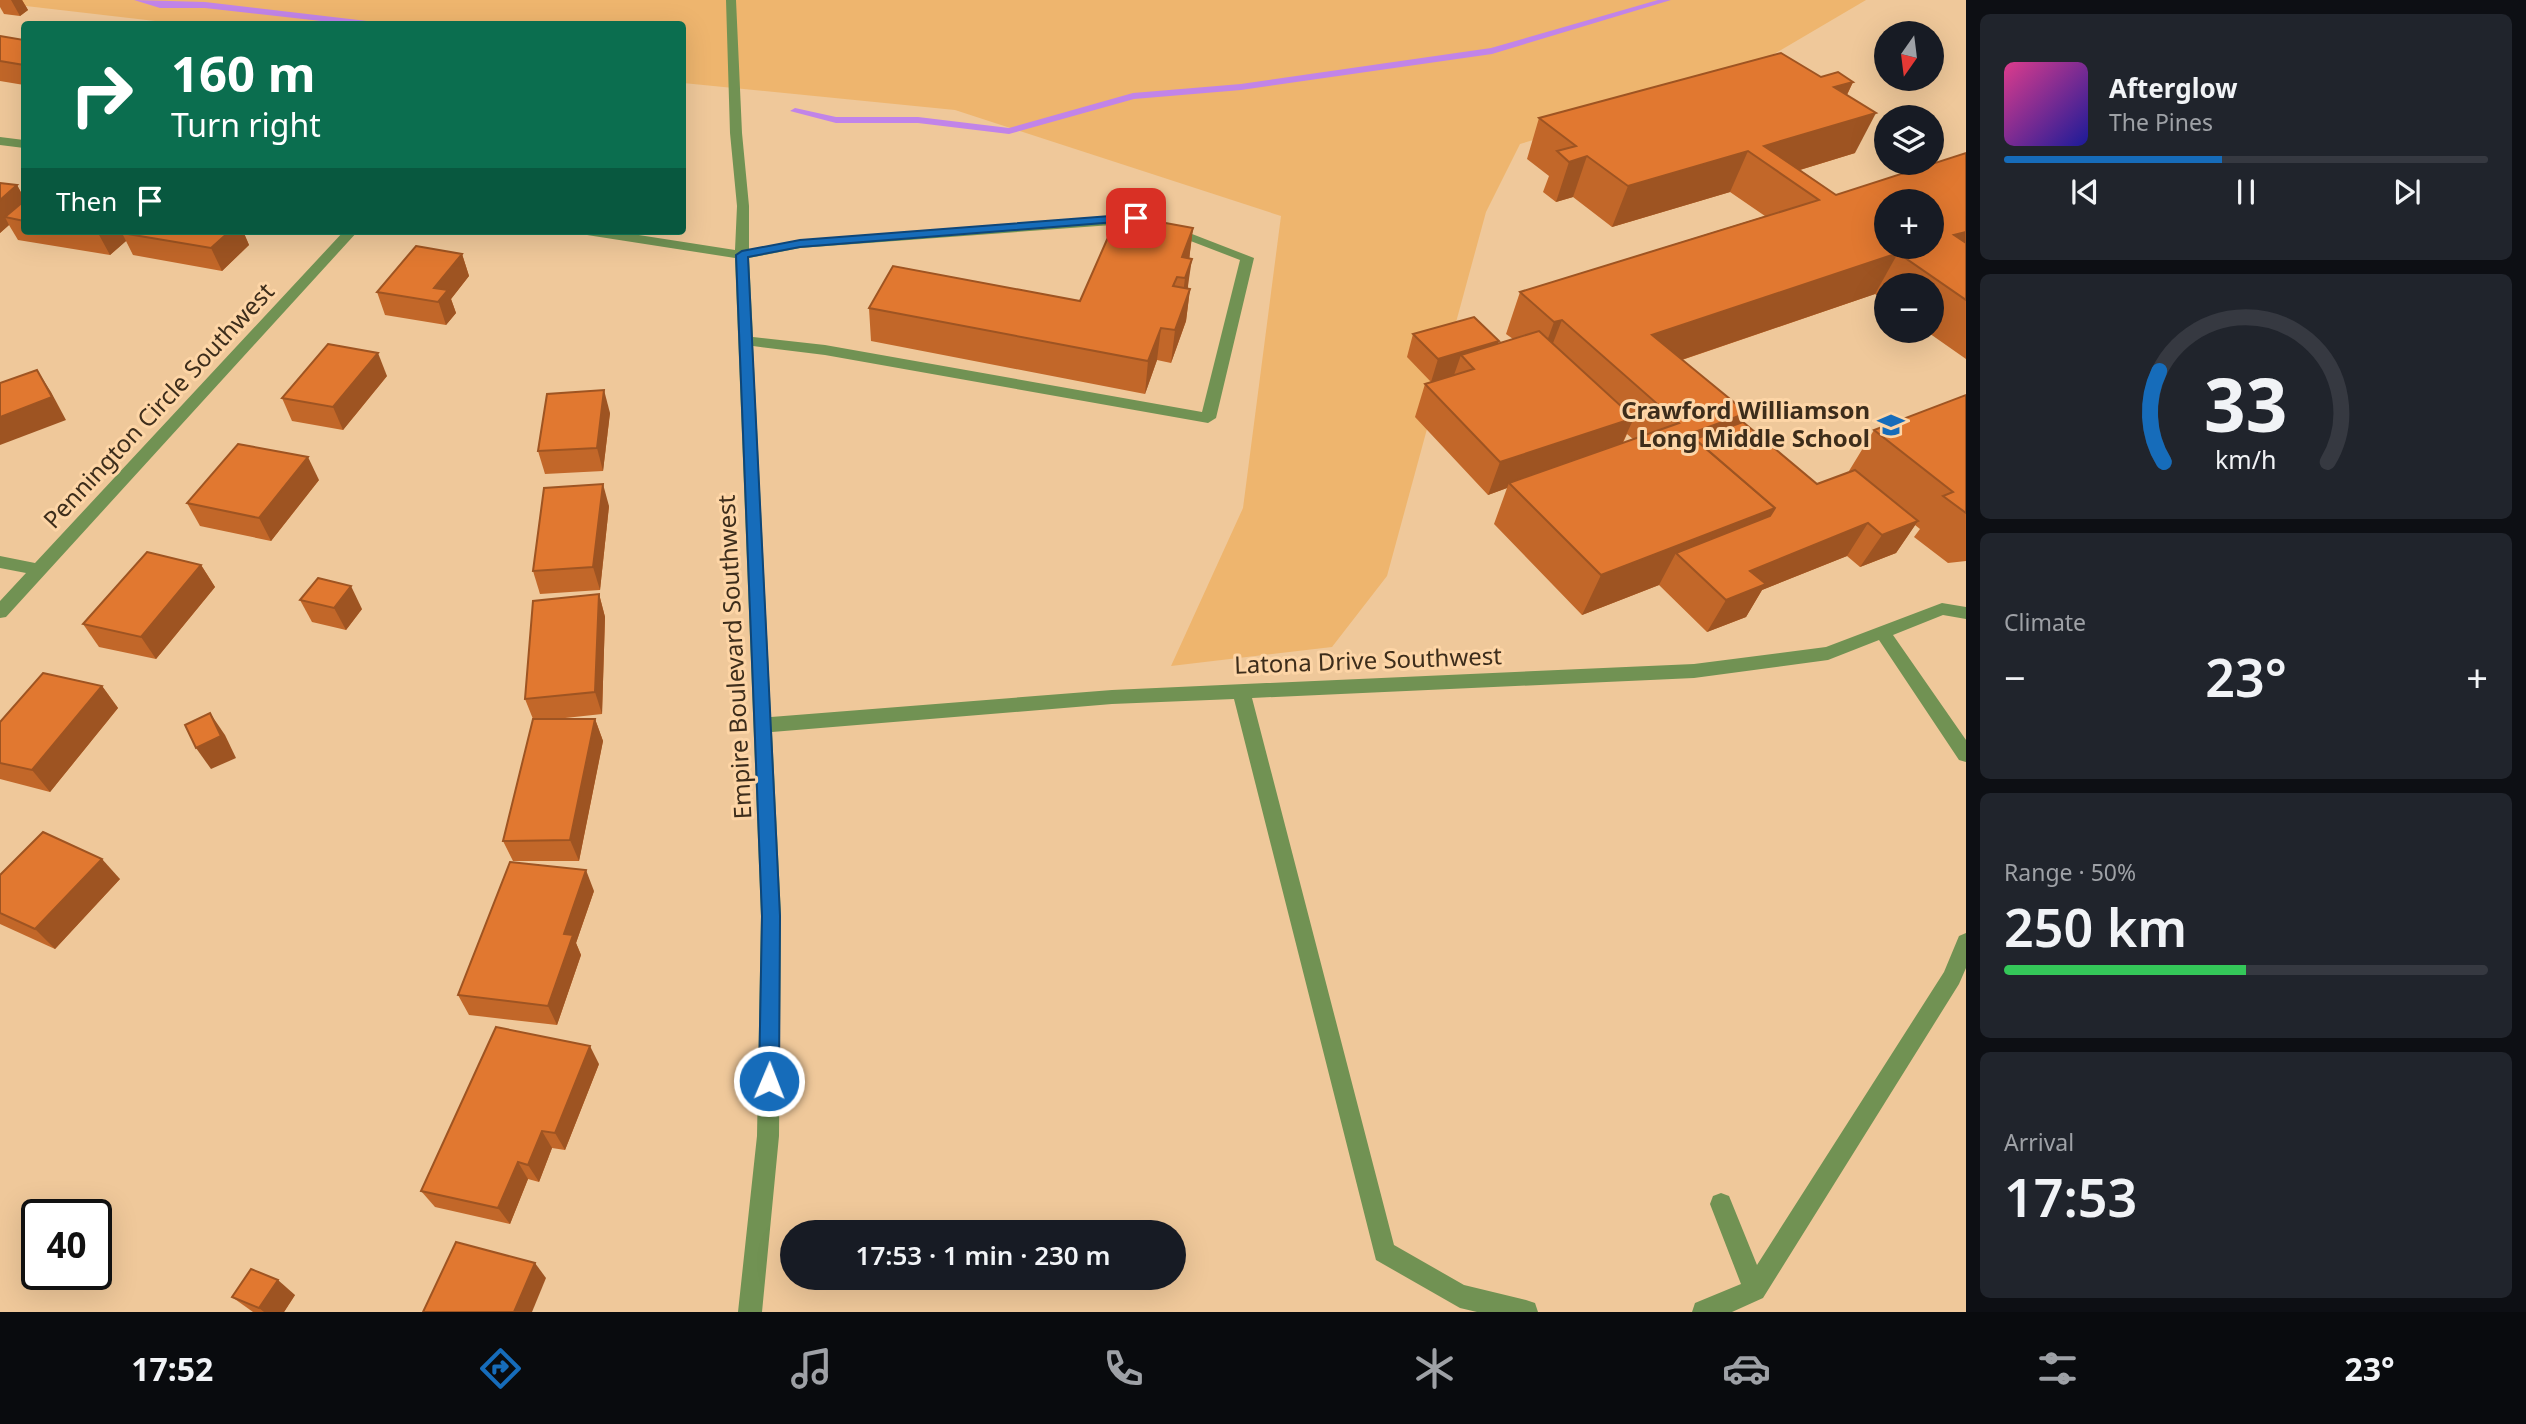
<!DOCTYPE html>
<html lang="en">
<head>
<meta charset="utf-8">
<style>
  :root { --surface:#171b24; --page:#20242c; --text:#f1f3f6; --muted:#9ea1a6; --line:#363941; --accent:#166cba }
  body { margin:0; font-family:"Noto Sans",sans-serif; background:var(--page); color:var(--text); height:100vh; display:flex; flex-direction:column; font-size:26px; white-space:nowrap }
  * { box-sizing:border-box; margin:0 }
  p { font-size:23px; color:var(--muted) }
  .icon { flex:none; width:38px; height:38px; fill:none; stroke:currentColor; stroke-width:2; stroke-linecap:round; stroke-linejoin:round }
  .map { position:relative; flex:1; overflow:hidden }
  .drawer { display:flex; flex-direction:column; gap:14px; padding:14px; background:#0d0f14; width:560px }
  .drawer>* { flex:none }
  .top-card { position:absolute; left:21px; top:21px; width:665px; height:214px; border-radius:7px; box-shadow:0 7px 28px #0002; background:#0b6e4f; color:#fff; overflow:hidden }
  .needle { width:46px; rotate:194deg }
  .controls { position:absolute; left:1874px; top:21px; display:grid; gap:14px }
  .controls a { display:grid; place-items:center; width:70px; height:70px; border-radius:50%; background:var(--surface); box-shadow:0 7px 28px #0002; font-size:35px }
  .speed { position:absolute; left:21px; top:1199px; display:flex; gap:14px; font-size:35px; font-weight:700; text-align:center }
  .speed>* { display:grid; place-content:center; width:91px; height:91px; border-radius:50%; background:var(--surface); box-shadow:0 7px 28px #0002; line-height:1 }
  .speed .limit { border:4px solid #111; border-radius:10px; background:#fff; color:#111 }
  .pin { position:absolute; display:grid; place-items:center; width:60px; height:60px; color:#fff; margin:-30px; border-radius:14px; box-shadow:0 4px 10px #0006 }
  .me { position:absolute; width:77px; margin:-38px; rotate:1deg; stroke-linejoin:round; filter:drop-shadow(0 0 5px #0008) }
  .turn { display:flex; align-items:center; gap:24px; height:147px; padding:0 35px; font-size:32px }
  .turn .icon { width:91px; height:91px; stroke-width:2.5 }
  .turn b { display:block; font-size:49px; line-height:60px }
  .then { display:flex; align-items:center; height:66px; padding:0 35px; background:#0003; gap:14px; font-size:26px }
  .big { font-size:52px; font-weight:600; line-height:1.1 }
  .drawer .tile { flex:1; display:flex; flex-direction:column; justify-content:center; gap:10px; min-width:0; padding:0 24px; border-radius:10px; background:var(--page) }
  .drawer .dial { align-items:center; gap:0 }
  .dial svg { height:182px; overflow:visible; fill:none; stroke:var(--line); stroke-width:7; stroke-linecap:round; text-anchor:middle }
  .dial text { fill:var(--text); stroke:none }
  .song { display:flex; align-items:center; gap:21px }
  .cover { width:84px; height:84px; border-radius:10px; background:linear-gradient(135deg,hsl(330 70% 55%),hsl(240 70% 35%)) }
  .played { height:7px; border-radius:4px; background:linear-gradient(90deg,var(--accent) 45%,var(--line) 45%) }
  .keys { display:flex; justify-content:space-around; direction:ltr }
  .heat { display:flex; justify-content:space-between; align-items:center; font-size:38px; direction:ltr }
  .charge { height:10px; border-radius:5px; background:linear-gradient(90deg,#34c759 50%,var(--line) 0) }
  .trip { position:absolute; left:780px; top:1220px; width:406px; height:70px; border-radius:35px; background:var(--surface); box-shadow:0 7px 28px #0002; font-weight:600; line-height:70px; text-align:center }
  .tab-bar { display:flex; height:112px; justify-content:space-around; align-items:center; background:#090b0e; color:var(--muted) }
  .tab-bar .icon { width:49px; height:49px }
  .tab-bar .on { color:var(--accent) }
  .tab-bar b { font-size:32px; color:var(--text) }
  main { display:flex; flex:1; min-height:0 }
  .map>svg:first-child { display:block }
</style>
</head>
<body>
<main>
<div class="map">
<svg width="1966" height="1312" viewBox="0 0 1966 1312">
  <rect width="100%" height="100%" fill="#efc89a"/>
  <path fill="#eeb56e" d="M0,0h1866l-143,84 -203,60 -34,68 -99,364 -55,71 -161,19 72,-158 38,-292 -326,-106 -272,-27 -1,-59h-501l-181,-21z"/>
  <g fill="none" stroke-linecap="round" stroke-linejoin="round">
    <g fill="#c184e8" fill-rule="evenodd">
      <path d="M134,0l71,2 162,19 4,3h-23l-143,-16h-45z"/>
      <path d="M1658,0h13l-179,54 -251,36 -107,9 -125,35 -91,-11h-82l-46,-12 5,-3 41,9h82l91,11 124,-35 108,-9 250,-36z"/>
    </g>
    <g fill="#719253" fill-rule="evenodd">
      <path d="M726,0h10l6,133 7,73v44l51,-10 339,-25 7,4 -7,4 -339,25 -51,10 4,79 72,8 377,67 38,-152 -78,-30 7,-4 5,1 80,31 -38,160 -8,5 -383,-68 -72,-9 18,371 341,-27 582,-26 132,-17 116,-44 24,4v12l-23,-4 -50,20 73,105v22l-7,-2 -80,-120 -51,20 -134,18 -442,20 142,547 70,40 62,15 9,3 3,9h-61l-17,-4 -84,-48 -142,-561 -122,5 -340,28 9,184 -2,220 -17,176h-24l19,-176 4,-220 -26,-658 -148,-23 -7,-4h33l122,19 2,-44 -7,-73z"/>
      <path d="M0,137l24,3v8l-24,-3z"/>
      <path d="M344,231h14l-352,386 -6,1v-17l26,-28 -26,-5v-12l35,7z"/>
      <path d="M1966,933v35l-7,16 -196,314 -31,14h-40l3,-9 46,-19 -31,-80 3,-8 8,-3 8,3 28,69 187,-293 15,-36z"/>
    </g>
  </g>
  <g fill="#c26729" fill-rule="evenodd">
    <path d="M0,0h22l6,10 -8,6 -16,-2 -4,-7z"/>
    <path d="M0,36l24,4v45l-24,-4z"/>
    <path d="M1821,77l32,5 -6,13 8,58 -55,17 36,25 130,-42v206l-40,-28h6v-46h-46v17l-11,-8 -193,66 61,62 74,62 33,-12 -1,-1 25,-41 92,-35v166l-18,2 -34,-26 6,-8 -5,-4 -19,28 -36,14 -13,-11 -85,34 -16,27 -39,15 -48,-47 -77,30 -88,-91 13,-36 -19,7 -73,-78 10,-33 6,-2 -24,-25 6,-23 86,7 -2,3 16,-5 -7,-5 14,-42 245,-76 -35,-24 -118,35 -39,-30 -17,5 -13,-10 6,-16 -22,-17 12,-41zM1627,434l6,5 -10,4z"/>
    <path d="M0,183l17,2 7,13v33h219l6,14 -27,26 -89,-16 -7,-14 -16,14 -92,-15 -9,-15 -9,8z"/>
    <path d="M1161,223l32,5 -4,31 -1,29 2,1 -4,32 -15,42 -14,-3 -12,34 -274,-53 -2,-33 211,-7z"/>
    <path d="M462,254l7,22 -18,23 5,14 -10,12 -61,-10 -8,-23z"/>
    <path d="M387,376l-44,54 -51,-9 -10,-23z"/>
    <path d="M610,413l-7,58 -58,3 -7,-23z"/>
    <path d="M319,480l-48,61 -71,-15 -13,-23z"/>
    <path d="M609,506l-9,84 -60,4 -7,-23z"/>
    <path d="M201,565l14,22 -59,72 -57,-12 -16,-23z"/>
    <path d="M599,594l6,23 -3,97 -46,5h39l8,22 -24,120h-66l-10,-20 30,-122 -8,-20z"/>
    <path d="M300,600l62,9 -16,21 -34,-8z"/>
    <path d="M102,686l16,22 -68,84 -50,-13v-57z"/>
    <path d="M0,875l120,4 -65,70 -55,-25z"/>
    <path d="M594,891l-18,52 5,12 -24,70 -88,-10 -11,-20z"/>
    <path d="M599,1064l-34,86 -13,-2 -13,34 -11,-3 -18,45 -75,-17 -14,-16z"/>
    <path d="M295,1295l-11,17h-31l-21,-15z"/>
  </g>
  <g fill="#9e5422">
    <path d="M11,0h11l6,10 -8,6z"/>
    <path d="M1853,82l-19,39v-34z"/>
    <path d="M1876,113l-21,40 -72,22 -19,-29z"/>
    <path d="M1748,151l-18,41 -118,35 16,-41z"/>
    <path d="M1587,156l-14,41 -17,5 13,-40z"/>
    <path d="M17,185l7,13v15l-19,4 4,8 -9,8v-33z"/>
    <path d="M1193,228l-4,33 -7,-4z"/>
    <path d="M100,231h36l-14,2 4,8 -16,14 -12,-22z"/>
    <path d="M230,231h13l6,14 -27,26 -11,-23z"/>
    <path d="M1966,232v33l-36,11 24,-41z"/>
    <path d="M1898,253l-23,41 -241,82 18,-41z"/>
    <path d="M462,254l7,22 -18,23 5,14 -10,12 -12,-37z"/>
    <path d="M1192,259l-5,33 -6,19 4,-33z"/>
    <path d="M1190,289l-4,32 -15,42 4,-33z"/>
    <path d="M1562,320l-16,41 -7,2 15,-41z"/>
    <path d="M1161,328l-4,32 -12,34 3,-33z"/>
    <path d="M1499,341l-8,22 -30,-8 -7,20 -23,7 7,-23z"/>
    <path d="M378,353l9,23 -44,54 -10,-23z"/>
    <path d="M37,370l14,22 15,28 -66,25v-28z"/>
    <path d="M604,390l6,23 -7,58 -6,-23z"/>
    <path d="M1747,413l-21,42 -19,6 -18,-27z"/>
    <path d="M1634,418l-15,32 -110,33 -2,5 -19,7 12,-33z"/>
    <path d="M308,457l11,23 -48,61 -12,-23z"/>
    <path d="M603,484l6,22 -9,84 -7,-23z"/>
    <path d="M1775,508l-23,41 -76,4 -17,32 -77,30 19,-40z"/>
    <path d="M1918,521l-22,32 -36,14 22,-32z"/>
    <path d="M1868,523l-21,33 -85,34 -16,27 -39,15 19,-32 24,-29z"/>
    <path d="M201,565l14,22 -59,72 -15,-22z"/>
    <path d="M351,586l11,23 -16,21 -12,-22z"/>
    <path d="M599,594l6,23 -3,97 -7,-22z"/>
    <path d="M102,686l16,22 -68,84 -18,-22z"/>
    <path d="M210,713l15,22 11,23 -25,11 -15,-21z"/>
    <path d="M595,719l8,22 -24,120 -9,-21z"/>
    <path d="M102,859l18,20 -65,70 -20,-20z"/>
    <path d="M586,870l8,21 -18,52 5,12 -24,70 -9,-19 16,-72z"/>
    <path d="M590,1046l9,18 -34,86 -10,-17z"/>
    <path d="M542,1131l10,17 -13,34 -11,-17z"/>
    <path d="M518,1162l10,17 -18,45 -12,-16z"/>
    <path d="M535,1263l11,15 -14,34h-18z"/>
    <path d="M278,1280l17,15 -11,17h-20l-5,-4z"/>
  </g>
  <g fill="#e17830" stroke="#9e5422" stroke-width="2" fill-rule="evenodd">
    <path d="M0,36l24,4v25l-24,-4z"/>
    <path d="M1781,53l40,24 17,-5 15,10 -19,5 42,26 -112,33 72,49 130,-42v79l-12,3 12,8v57l-68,-47 -246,82 95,78 -58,21 86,74 -174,67 -92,-92 170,-60 -117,-103 -8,2 -34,-30 299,-92 -71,-49 -120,35 -41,-30 -18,6 -12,-11 19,-5 -37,-28zM1886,201h46v46h-46z"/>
    <path d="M0,183l17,2 -17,15z"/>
    <path d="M24,201v20l-19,-4z"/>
    <path d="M1120,210l42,8 -2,4 33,6 -11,29 10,2 -7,19 -8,-1 -4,9 17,3 -15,41 -14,-2 -13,33 -279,-53 24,-42 187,35z"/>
    <path d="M124,231h106l-19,17 -89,-15z"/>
    <path d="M416,246l46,8 -28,34 14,2 -10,12 -61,-10z"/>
    <path d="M1474,317l25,24 -61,18 -25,-25z"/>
    <path d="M1539,331l95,87 -134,44 -75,-78 49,-15 -13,-14z"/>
    <path d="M328,344l50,9 -45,54 -51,-9z"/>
    <path d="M37,370l15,27 -52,20v-34z"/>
    <path d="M604,390l-7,58 -59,3 9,-57z"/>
    <path d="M1966,395v118l-23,-17 10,-4 -79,-62z"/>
    <path d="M1743,422l74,62 38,-14 63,51 -36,14 -14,-12 -118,48 16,13 -40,16 -50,-47 94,-37 5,-8 -80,-69z"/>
    <path d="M238,444l70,13 -49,61 -72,-15z"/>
    <path d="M603,484l-10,83 -60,4 11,-83z"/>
    <path d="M147,552l54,13 -60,72 -58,-13z"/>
    <path d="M318,578l33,8 -17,22 -34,-8z"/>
    <path d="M599,594l-4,98 -70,7 8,-98z"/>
    <path d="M43,673l59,13 -70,84 -32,-7v-41z"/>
    <path d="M210,713l11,23 -25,12 -11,-23z"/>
    <path d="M533,719h62l-25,121 -67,1z"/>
    <path d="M43,832l59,27 -67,70 -35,-16v-38z"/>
    <path d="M510,862l76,8 -22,64 9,1 -25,71 -90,-11z"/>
    <path d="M496,1027l94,19 -35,87 -13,-2 -14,34 -10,-3 -20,46 -77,-17z"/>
    <path d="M456,1242l79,21 -21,49h-91z"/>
    <path d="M251,1269l27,11 -19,28 -27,-11z"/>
  </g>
  <path fill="#166cba" stroke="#0e4679" stroke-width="2" d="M1136,214l6,4 -1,2 -341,27 -52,10 32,659 -1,165 -3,7 -7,3 -7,-3 -3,-7 3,-165 -26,-661 6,-4 58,-11z"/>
  <defs>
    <symbol id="school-bare" viewBox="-9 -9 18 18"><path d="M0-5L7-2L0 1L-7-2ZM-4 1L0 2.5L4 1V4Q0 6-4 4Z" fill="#166cba" stroke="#fdd5a6" stroke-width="2.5" paint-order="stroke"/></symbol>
  </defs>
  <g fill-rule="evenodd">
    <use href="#school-bare" x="1872" y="406" width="38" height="38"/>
  </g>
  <g text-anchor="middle" stroke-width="6" stroke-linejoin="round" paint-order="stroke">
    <g font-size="24" fill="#3d2d1b" stroke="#fdd5a6">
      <text transform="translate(159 406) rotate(-47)" y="8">Pennington Circle Southwest</text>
      <text transform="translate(735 657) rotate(-93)" y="8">Empire Boulevard Southwest</text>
      <text transform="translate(1368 661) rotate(-2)" y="8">Latona Drive Southwest</text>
    </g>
    <g font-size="24" font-weight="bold" fill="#3d2d1b" stroke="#fdd5a6" text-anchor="end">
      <text x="1870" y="419">Crawford Williamson<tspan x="1870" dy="28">Long Middle School</tspan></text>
    </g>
  </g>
</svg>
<div class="controls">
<a><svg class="needle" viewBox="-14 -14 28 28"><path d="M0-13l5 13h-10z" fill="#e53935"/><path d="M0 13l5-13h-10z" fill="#9ea1a6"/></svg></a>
<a><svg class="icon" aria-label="layers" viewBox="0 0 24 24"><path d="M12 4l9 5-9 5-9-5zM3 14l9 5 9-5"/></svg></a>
<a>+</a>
<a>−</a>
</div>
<div class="speed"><div class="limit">40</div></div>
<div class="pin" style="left:1136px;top:218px;background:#d93025"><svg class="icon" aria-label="arrive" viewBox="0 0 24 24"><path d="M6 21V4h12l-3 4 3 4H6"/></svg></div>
<svg class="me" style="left:769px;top:1081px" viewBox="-20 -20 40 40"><circle r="17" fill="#166cba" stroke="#fff" stroke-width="3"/><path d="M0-11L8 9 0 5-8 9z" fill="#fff"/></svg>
<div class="trip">17:53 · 1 min · 230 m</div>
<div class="top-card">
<div class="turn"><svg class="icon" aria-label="right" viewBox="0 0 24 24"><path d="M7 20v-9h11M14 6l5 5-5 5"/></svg><div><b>160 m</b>Turn right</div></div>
<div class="then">Then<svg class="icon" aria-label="arrive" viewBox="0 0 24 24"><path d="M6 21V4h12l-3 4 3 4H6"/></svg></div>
</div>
</div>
<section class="drawer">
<div class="tile">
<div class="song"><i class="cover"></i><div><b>Afterglow</b><p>The Pines</p></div></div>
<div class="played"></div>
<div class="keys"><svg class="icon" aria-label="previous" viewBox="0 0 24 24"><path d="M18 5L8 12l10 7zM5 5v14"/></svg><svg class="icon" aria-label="pause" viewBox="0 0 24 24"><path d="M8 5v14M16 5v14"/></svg><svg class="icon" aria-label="next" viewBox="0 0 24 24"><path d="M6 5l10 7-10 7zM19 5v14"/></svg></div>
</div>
<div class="tile dial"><svg viewBox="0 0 100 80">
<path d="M14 69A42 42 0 1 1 86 69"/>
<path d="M14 69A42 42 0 0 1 12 29" stroke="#166cba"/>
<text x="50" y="56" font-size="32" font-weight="700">33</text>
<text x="50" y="72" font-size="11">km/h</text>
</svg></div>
<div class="tile"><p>Climate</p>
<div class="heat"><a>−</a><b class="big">23°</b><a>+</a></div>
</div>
<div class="tile"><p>Range · 50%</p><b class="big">250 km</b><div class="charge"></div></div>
<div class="tile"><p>Arrival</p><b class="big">17:53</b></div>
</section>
</main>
<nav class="tab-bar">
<b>17:52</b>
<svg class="icon on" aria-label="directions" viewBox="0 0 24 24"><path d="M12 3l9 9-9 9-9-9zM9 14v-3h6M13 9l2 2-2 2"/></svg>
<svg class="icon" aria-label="music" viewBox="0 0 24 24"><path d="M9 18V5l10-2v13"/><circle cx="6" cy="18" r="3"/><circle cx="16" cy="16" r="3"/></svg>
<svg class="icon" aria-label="phone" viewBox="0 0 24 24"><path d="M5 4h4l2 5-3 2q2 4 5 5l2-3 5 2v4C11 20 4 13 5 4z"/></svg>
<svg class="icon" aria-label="climate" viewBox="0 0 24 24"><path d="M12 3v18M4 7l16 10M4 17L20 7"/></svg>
<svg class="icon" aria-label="car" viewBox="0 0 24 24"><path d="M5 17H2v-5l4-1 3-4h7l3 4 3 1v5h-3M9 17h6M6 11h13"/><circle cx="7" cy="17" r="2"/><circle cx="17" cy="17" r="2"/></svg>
<svg class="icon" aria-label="filters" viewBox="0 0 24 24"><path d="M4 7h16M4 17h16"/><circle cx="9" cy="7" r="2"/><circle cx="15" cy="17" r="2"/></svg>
<b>23°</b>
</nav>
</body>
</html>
